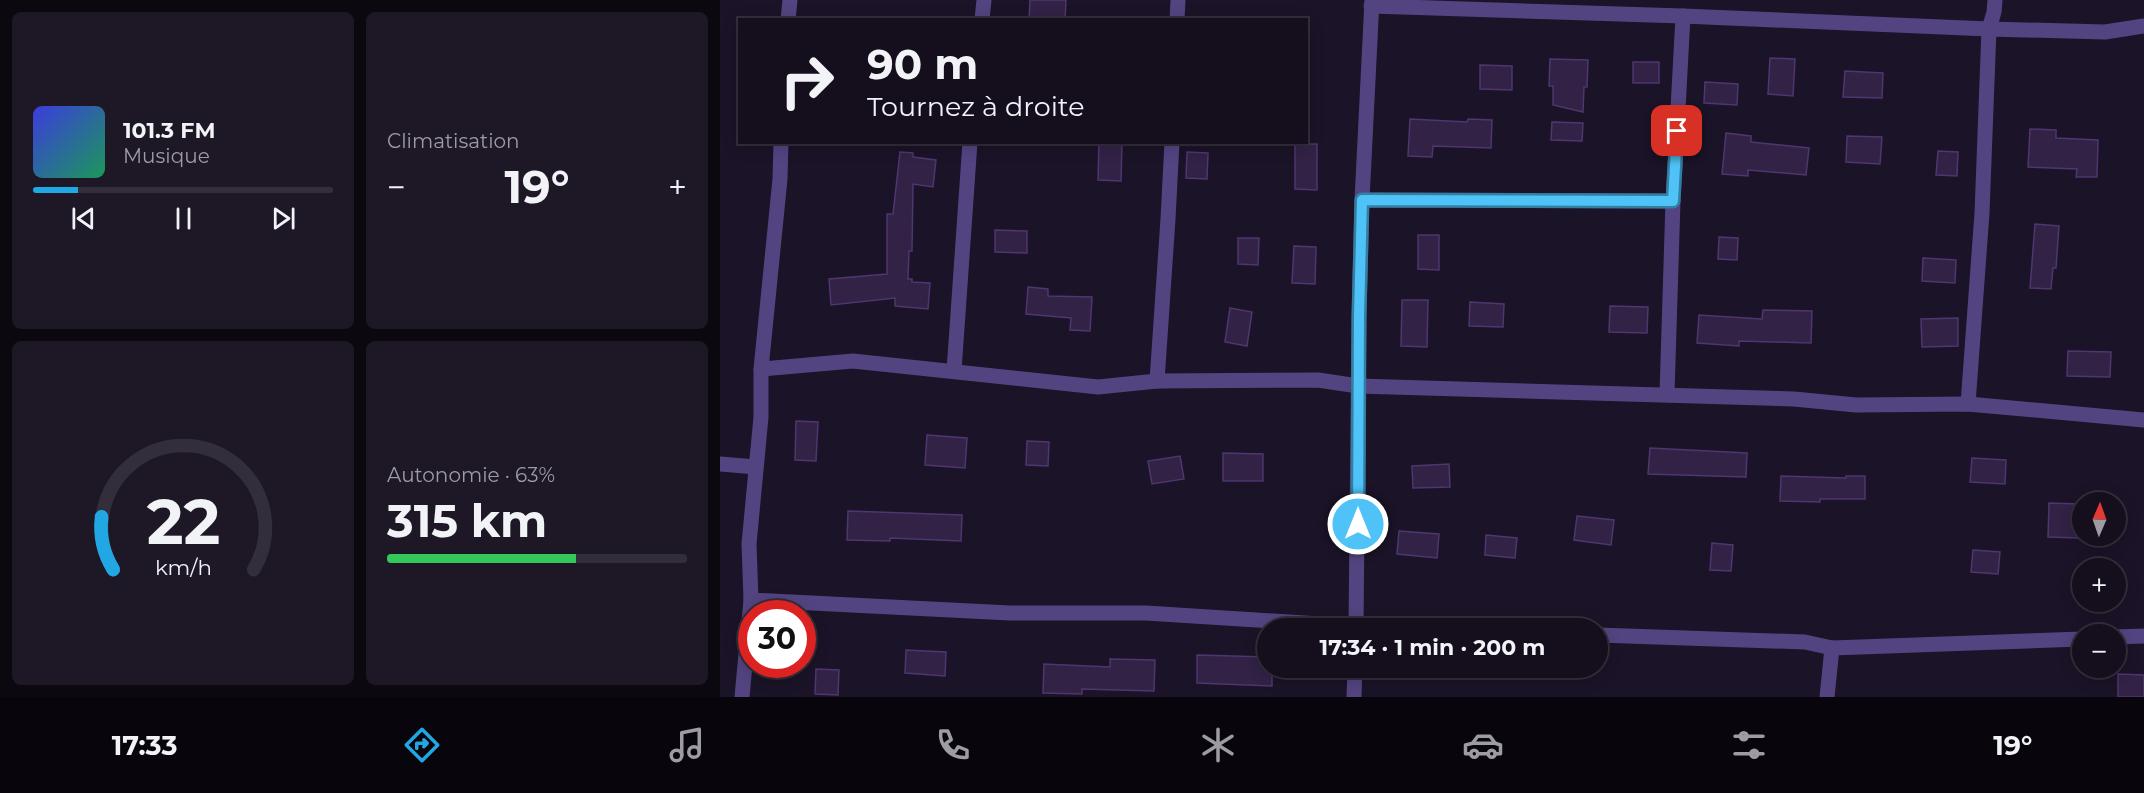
<!DOCTYPE html>
<html lang="fr">
<head>
<meta charset="utf-8">
<style>
  :root { --surface:#140e1d; --page:#1d1726; --text:#f1f3f6; --muted:#9d9ca4; --line:#332e3b; --accent:#20a7e4 }
  body { margin:0; font-family:Montserrat,sans-serif; background:var(--page); color:var(--text); height:100vh; display:flex; flex-direction:column; font-size:22px; white-space:nowrap }
  * { box-sizing:border-box; margin:0 }
  p { font-size:20px; color:var(--muted) }
  .icon { flex:none; width:33px; height:33px; fill:none; stroke:currentColor; stroke-width:2; stroke-linecap:round; stroke-linejoin:round }
  .map { position:relative; flex:1; overflow:hidden }
  .details { display:flex; flex-direction:column; gap:12px; padding:12px; background:#0b0810; width:720px }
  .details>* { flex:none }
  .guide { position:absolute; left:18px; top:18px; width:570px; height:126px; border-radius:0px; box-shadow:0 3px 15px #0003,0 0 0 2px var(--line); background:#140e1d; color:var(--text); overflow:hidden }
  .needle { width:39px; rotate:2deg }
  .controls { position:absolute; left:1352px; top:492px; display:grid; gap:12px }
  .controls a { display:grid; place-items:center; width:54px; height:54px; border-radius:50%; background:var(--surface); box-shadow:0 3px 15px #0003,0 0 0 2px var(--line); font-size:30px }
  .speed { position:absolute; left:18px; top:600px; display:flex; gap:12px; font-size:30px; font-weight:700; text-align:center }
  .speed>* { display:grid; place-content:center; width:78px; height:78px; border-radius:50%; background:var(--surface); box-shadow:0 3px 15px #0003,0 0 0 2px var(--line); line-height:1 }
  .speed .limit { border:9px solid #d22; background:#fff; color:#111 }
  .pin { position:absolute; display:grid; place-items:center; width:51px; height:51px; color:#fff; margin:-26px; border-radius:12px; box-shadow:0 3px 9px #0006 }
  .me { position:absolute; width:66px; margin:-33px; rotate:0deg; stroke-linejoin:round; filter:drop-shadow(0 0 4px #0008) }
  .turn { display:flex; align-items:center; gap:21px; height:126px; padding:0 30px; font-size:27px }
  .turn .icon { width:78px; height:78px; stroke-width:2.5 }
  .turn b { display:block; font-size:42px; line-height:51px }
  .big { font-size:45px; font-weight:700; line-height:1.1 }
  .details .card { flex:1; display:flex; flex-direction:column; justify-content:center; gap:9px; min-width:0; padding:0 21px; border-radius:9px; background:var(--page) }
  .details .dial { align-items:center; gap:0 }
  .dial svg { height:156px; overflow:visible; fill:none; stroke:var(--line); stroke-width:7; stroke-linecap:round; text-anchor:middle }
  .dial text { fill:var(--text); stroke:none }
  .song { display:flex; align-items:center; gap:18px }
  .cover { width:72px; height:72px; border-radius:9px; background:linear-gradient(135deg,hsl(240 70% 55%),hsl(150 70% 35%)) }
  .played { height:6px; border-radius:3px; background:linear-gradient(90deg,var(--accent) 15%,var(--line) 15%) }
  .keys { display:flex; justify-content:space-around; direction:ltr }
  .heat { display:flex; justify-content:space-between; align-items:center; font-size:33px; direction:ltr }
  .charge { height:9px; border-radius:4px; background:linear-gradient(90deg,#34c759 63%,var(--line) 0) }
  .details .tiles { flex:1; display:grid; gap:12px; grid-template-columns:repeat(2,1fr) }
  .trip { position:absolute; left:537px; top:618px; width:351px; height:60px; border-radius:30px; background:var(--surface); box-shadow:0 3px 15px #0003,0 0 0 2px var(--line); font-weight:700; line-height:60px; text-align:center }
  .tabs { display:flex; height:96px; justify-content:space-around; align-items:center; background:#08060c; color:var(--muted) }
  .tabs .icon { width:42px; height:42px }
  .tabs .selected { color:var(--accent) }
  .tabs b { font-size:27px; color:var(--text) }
  main { display:flex; flex:1; min-height:0 }
  .map>svg:first-child { display:block }
</style>
</head>
<body>
<main>
<section class="details">
<div class="tiles">
<div class="card">
<div class="song"><i class="cover"></i><div><b>101.3 FM</b><p>Musique</p></div></div>
<div class="played"></div>
<div class="keys"><svg class="icon" aria-label="previous" viewBox="0 0 24 24"><path d="M18 5L8 12l10 7zM5 5v14"/></svg><svg class="icon" aria-label="pause" viewBox="0 0 24 24"><path d="M8 5v14M16 5v14"/></svg><svg class="icon" aria-label="next" viewBox="0 0 24 24"><path d="M6 5l10 7-10 7zM19 5v14"/></svg></div>
</div>
<div class="card"><p>Climatisation</p>
<div class="heat"><a>−</a><b class="big">19°</b><a>+</a></div>
</div>
<div class="card dial"><svg viewBox="0 0 100 80">
<path d="M14 69A42 42 0 1 1 86 69"/>
<path d="M14 69A42 42 0 0 1 8 42" stroke="#20a7e4"/>
<text x="50" y="56" font-size="32" font-weight="700">22</text>
<text x="50" y="72" font-size="11">km/h</text>
</svg></div>
<div class="card"><p>Autonomie · 63%</p><b class="big">315 km</b><div class="charge"></div></div>
</div>
</section>
<div class="map">
<svg width="1424" height="697" viewBox="0 0 1424 697">
  <rect width="100%" height="100%" fill="#1b1327"/>
  <g fill="#312246" stroke="#4e366f" stroke-width="1.5">
    <path d="M310,0h36l-1,20h-36z"/>
    <path d="M1050,58l25,1 -2,37 -25,-2z"/>
    <path d="M830,59l38,1 -1,27h-3l-1,25 -30,-7v-19h-4z"/>
    <rect x="913" y="62" width="26" height="21"/>
    <path d="M760,65l32,1v24l-32,-1z"/>
    <path d="M1125,71l38,2 -1,25 -39,-1z"/>
    <path d="M985,82l33,2 -1,21 -33,-2z"/>
    <path d="M690,119l57,3 1,-3 24,1 -1,28 -58,-2 -1,11 -24,-1z"/>
    <path d="M832,122l31,1 -1,18 -31,-1z"/>
    <path d="M1310,129l26,1v8l42,2 -1,37h-21l1,-8 -49,-2z"/>
    <path d="M1006,133l25,3v6l58,6 -3,27 -58,-5v6l-26,-2z"/>
    <path d="M1127,136l35,1 -2,27 -34,-2z"/>
    <path d="M379,142h23l-1,39 -23,-1z"/>
    <path d="M575,144h22v46l-22,-1z"/>
    <path d="M1218,151l20,1 -1,24 -21,-1z"/>
    <path d="M180,152l13,1v4l23,3 -3,27 -20,-3 -1,67h-3l-1,28h4v3l18,1 -2,26 -33,-3v-8l-64,7 -2,-26 58,-5v-60h6z"/>
    <path d="M467,152l21,1 -1,26 -21,-1z"/>
    <path d="M1315,224l24,2 -3,42h-3l-2,21 -21,-1z"/>
    <path d="M275,230l32,1v22l-32,-1z"/>
    <path d="M698,235h21v35l-21,-1z"/>
    <path d="M999,237l19,1 -1,22 -19,-1z"/>
    <path d="M518,238h21l-1,27 -20,-1z"/>
    <path d="M574,246l22,1 -1,37 -23,-1z"/>
    <path d="M1203,258l33,2 -1,23 -33,-2z"/>
    <path d="M308,287l20,2v7l44,1 -2,34 -20,-1 1,-12 -45,-4z"/>
    <path d="M682,300h26l-1,47 -26,-1z"/>
    <path d="M750,302l34,2 -1,23 -34,-1z"/>
    <path d="M890,306l38,1 -1,26 -38,-1z"/>
    <path d="M510,308l22,4 -5,34 -22,-4z"/>
    <path d="M1043,310l49,1 -1,32 -72,-2v5l-42,-3 2,-28 63,4z"/>
    <path d="M1238,318v28l-36,1 -1,-28z"/>
    <path d="M1348,351l43,1 -1,25 -43,-1z"/>
    <path d="M76,421l22,1 -2,39 -21,-1z"/>
    <path d="M207,435l40,3 -2,30 -40,-3z"/>
    <path d="M307,441l22,1 -1,24 -22,-1z"/>
    <path d="M930,448l97,5 -1,24 -98,-3z"/>
    <path d="M503,453l40,1v27h-40z"/>
    <path d="M460,456l4,23 -32,5 -4,-23z"/>
    <path d="M1252,458l34,2 -1,24 -35,-2z"/>
    <path d="M729,464l1,23 -37,1 -1,-22z"/>
    <path d="M1061,476l65,2v-2h19v23h-45v3l-40,-1z"/>
    <path d="M1329,503l30,1 -1,34 -30,-1z"/>
    <path d="M128,511l114,4 -1,26 -71,-3v3l-43,-1z"/>
    <path d="M857,516l37,4 -3,25 -37,-5z"/>
    <path d="M679,531l40,3 -2,24 -40,-4z"/>
    <path d="M766,535l31,3 -2,20 -30,-3z"/>
    <path d="M992,543l21,2 -2,26 -21,-1z"/>
    <path d="M1253,550l27,2 -2,22 -27,-2z"/>
    <path d="M186,650l40,2 -1,24 -40,-3z"/>
    <path d="M477,655l71,2v11h4v18l-75,-3z"/>
    <path d="M390,659l45,1 -1,31 -72,-2v5l-39,-1 1,-29 66,3z"/>
    <path d="M96,669l23,1 -1,25 -23,-1z"/>
    <path d="M1398,674l26,1v22h-26z"/>
  </g>
  <g fill="none" stroke-linecap="round" stroke-linejoin="round">
    <g stroke="#534481" stroke-width="15">
      <path d="M651,6l312,10 306,13 116,3 39,-6"/>
      <path d="M68,20l2,-20"/>
      <path d="M262,20l2,-20"/>
      <path d="M457,20l1,-20"/>
      <path d="M642,200l311,1"/>
      <path d="M41,369l92,-8 245,26 59,-6 161,-1 40,6 436,13 62,6 112,-1 176,16"/>
      <path d="M234,371l16,-229"/>
      <path d="M437,381l11,-162 4,-77"/>
      <path d="M947,394l6,-193 10,-185"/>
      <path d="M1248,404l14,-191 7,-184 5,-17 1,-12"/>
      <path d="M0,464l36,3"/>
      <path d="M31,600l259,13h136l189,12 21,-1 122,4"/>
      <path d="M636,628l3,-312 3,-116 10,-200"/>
      <path d="M878,635l207,7 27,6 250,-9"/>
      <path d="M1395,637l29,-1"/>
      <path d="M22,697l9,-97 -2,-56 12,-127v-48l19,-190 1,-37"/>
      <path d="M634,697l1,-29"/>
      <path d="M1107,697l5,-49"/>
    </g>
  </g>
  <g fill="none" stroke-linecap="round" stroke-linejoin="round">
    <defs>
      <path id="route" d="M638,524l1,-208 3,-116 311,1 4,-70"/>
    </defs>
    <use href="#route" stroke="#337fa1" stroke-width="15"/>
    <use href="#route" stroke="#4fc3f7" stroke-width="10"/>
  </g>
</svg>
<div class="controls">
<a><svg class="needle" viewBox="-14 -14 28 28"><path d="M0-13l5 13h-10z" fill="#e53935"/><path d="M0 13l5-13h-10z" fill="#9d9ca4"/></svg></a>
<a>+</a>
<a>−</a>
</div>
<div class="speed"><div class="limit">30</div></div>
<div class="pin" style="left:957px;top:131px;background:#d93025"><svg class="icon" aria-label="arrive" viewBox="0 0 24 24"><path d="M6 21V4h12l-3 4 3 4H6"/></svg></div>
<svg class="me" style="left:638px;top:524px" viewBox="-20 -20 40 40"><circle r="17" fill="#4fc3f7" stroke="#fff" stroke-width="3"/><path d="M0-11L8 9 0 5-8 9z" fill="#fff"/></svg>
<div class="trip">17:34 · 1 min · 200 m</div>
<div class="guide">
<div class="turn"><svg class="icon" aria-label="right" viewBox="0 0 24 24"><path d="M7 20v-9h11M14 6l5 5-5 5"/></svg><div><b>90 m</b>Tournez à droite</div></div>
</div>
</div>
</main>
<nav class="tabs">
<b>17:33</b>
<svg class="icon selected" aria-label="directions" viewBox="0 0 24 24"><path d="M12 3l9 9-9 9-9-9zM9 14v-3h6M13 9l2 2-2 2"/></svg>
<svg class="icon" aria-label="music" viewBox="0 0 24 24"><path d="M9 18V5l10-2v13"/><circle cx="6" cy="18" r="3"/><circle cx="16" cy="16" r="3"/></svg>
<svg class="icon" aria-label="phone" viewBox="0 0 24 24"><path d="M5 4h4l2 5-3 2q2 4 5 5l2-3 5 2v4C11 20 4 13 5 4z"/></svg>
<svg class="icon" aria-label="climate" viewBox="0 0 24 24"><path d="M12 3v18M4 7l16 10M4 17L20 7"/></svg>
<svg class="icon" aria-label="car" viewBox="0 0 24 24"><path d="M5 17H2v-5l4-1 3-4h7l3 4 3 1v5h-3M9 17h6M6 11h13"/><circle cx="7" cy="17" r="2"/><circle cx="17" cy="17" r="2"/></svg>
<svg class="icon" aria-label="filters" viewBox="0 0 24 24"><path d="M4 7h16M4 17h16"/><circle cx="9" cy="7" r="2"/><circle cx="15" cy="17" r="2"/></svg>
<b>19°</b>
</nav>
</body>
</html>
